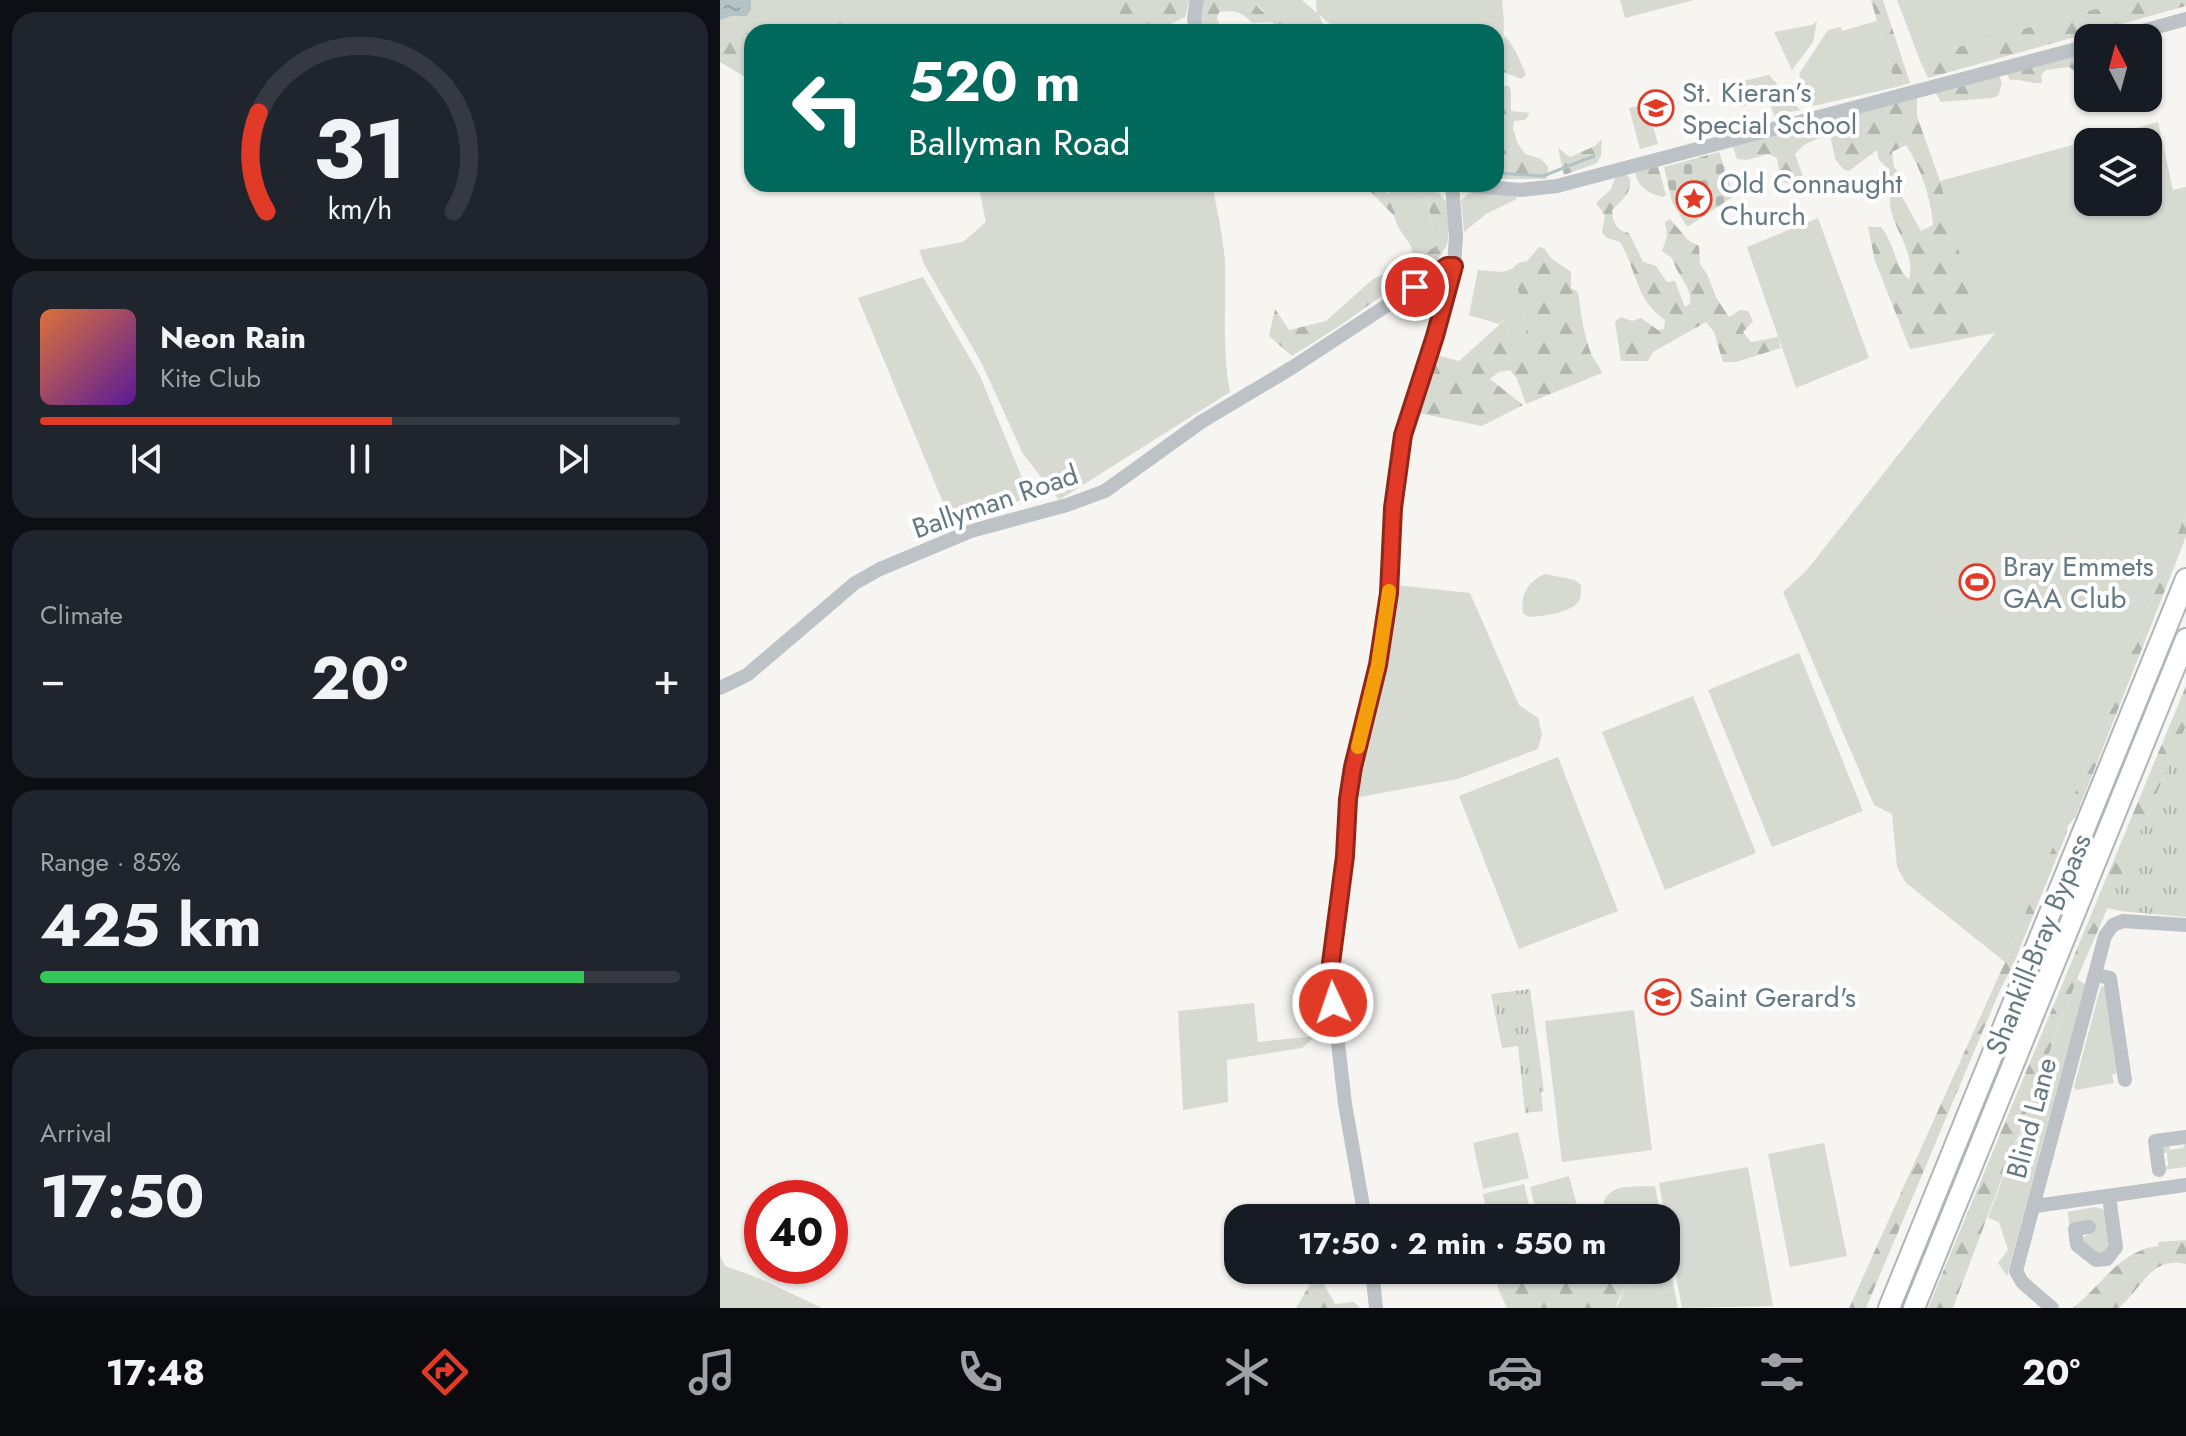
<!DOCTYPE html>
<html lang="en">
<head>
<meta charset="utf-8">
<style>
  :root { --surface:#171b24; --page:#20242c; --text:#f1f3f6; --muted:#9ea1a6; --line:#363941; --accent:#e13a27 }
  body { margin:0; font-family:Jost,sans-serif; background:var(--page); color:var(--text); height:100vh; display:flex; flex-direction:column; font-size:30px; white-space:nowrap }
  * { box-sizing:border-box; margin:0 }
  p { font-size:26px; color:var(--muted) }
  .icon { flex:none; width:44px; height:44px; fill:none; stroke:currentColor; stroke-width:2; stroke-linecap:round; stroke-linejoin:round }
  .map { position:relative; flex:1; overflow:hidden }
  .panel { display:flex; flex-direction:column; gap:12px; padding:12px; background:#0d0f14; width:720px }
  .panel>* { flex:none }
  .top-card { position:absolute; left:24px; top:24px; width:760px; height:168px; border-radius:24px; box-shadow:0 2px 6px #0004; background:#00695c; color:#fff; overflow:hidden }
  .needle { width:52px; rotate:354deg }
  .controls { position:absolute; left:1354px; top:24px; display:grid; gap:16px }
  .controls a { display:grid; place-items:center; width:88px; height:88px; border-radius:16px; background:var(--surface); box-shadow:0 2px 6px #0004; font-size:40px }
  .speed { position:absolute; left:24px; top:1180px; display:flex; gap:16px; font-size:40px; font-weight:700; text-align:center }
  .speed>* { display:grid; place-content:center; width:104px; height:104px; border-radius:50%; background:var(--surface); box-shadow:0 2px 6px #0004; line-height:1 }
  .speed .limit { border:12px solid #d22; background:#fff; color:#111 }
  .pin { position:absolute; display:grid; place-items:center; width:68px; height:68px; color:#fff; margin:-34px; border:4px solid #fff; border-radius:50%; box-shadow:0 2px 8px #0007 }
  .me { position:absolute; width:88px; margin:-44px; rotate:357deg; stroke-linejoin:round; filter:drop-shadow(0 0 6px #0008) }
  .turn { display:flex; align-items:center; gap:28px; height:168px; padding:0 32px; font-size:36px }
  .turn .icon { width:104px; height:104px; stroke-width:2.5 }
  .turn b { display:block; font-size:56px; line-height:68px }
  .big { font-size:60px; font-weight:700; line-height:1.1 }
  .panel .widget { flex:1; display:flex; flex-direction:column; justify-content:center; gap:12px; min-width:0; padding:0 28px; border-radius:24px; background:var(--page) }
  .panel .dial { align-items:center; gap:0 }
  .dial svg { height:208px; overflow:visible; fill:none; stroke:var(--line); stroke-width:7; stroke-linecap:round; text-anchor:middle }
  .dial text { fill:var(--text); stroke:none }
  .song { display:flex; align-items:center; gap:24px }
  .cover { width:96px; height:96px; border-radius:12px; background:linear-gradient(135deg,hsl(20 70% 55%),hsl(270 70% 35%)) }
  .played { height:8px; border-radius:4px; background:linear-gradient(90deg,var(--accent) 55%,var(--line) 55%) }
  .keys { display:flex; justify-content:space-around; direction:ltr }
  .heat { display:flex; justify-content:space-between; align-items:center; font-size:44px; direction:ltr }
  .charge { height:12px; border-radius:6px; background:linear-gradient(90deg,#34c759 85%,var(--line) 0) }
  .trip { position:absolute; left:504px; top:1204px; width:456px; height:80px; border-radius:24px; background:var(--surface); box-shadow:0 2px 6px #0004; font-weight:700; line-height:80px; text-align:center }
  .dock { display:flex; height:128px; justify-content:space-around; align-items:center; background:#090b0e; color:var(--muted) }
  .dock .icon { width:56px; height:56px }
  .dock .selected { color:var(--accent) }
  .dock b { font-size:36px; color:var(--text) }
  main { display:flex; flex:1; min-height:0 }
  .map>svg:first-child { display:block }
</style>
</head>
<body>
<main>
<section class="panel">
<div class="widget dial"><svg viewBox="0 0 100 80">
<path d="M14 69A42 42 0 1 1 86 69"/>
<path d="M14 69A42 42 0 0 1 11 31" stroke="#e13a27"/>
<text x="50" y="56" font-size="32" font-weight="700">31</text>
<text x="50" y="72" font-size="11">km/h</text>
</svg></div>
<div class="widget">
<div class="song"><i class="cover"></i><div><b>Neon Rain</b><p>Kite Club</p></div></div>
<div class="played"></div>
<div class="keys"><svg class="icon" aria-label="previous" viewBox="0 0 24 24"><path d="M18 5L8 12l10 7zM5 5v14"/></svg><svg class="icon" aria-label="pause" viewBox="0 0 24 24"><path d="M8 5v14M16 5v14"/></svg><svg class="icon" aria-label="next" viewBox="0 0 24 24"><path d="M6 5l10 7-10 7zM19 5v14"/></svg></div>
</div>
<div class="widget"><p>Climate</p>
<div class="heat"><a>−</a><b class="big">20°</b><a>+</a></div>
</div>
<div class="widget"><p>Range · 85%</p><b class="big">425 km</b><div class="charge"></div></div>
<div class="widget"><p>Arrival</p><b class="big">17:50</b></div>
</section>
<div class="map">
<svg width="1466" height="1308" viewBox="0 0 1466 1308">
  <defs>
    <pattern id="forest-firs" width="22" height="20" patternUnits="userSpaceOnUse" patternTransform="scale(2)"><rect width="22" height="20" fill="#d6dad1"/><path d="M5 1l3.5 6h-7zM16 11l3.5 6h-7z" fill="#b1b6af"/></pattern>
    <pattern id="cemetery-stones" width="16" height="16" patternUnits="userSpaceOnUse" patternTransform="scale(2)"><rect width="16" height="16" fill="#d6dad1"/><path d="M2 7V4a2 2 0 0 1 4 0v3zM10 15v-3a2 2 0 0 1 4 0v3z" fill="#b1b6af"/></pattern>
    <pattern id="park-tufts" width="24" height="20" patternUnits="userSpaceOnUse" patternTransform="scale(2)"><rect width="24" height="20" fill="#d6dad1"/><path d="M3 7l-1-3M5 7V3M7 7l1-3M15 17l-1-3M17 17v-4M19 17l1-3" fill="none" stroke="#b1b6af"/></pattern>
    <pattern id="water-ripples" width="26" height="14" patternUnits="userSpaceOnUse" patternTransform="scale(2)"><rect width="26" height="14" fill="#b3c3c5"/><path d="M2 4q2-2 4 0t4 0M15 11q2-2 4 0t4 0" fill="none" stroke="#95a3a5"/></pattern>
  </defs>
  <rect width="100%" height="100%" fill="#f6f5f2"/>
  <g fill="#d6dad1" fill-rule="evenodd">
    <path d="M0,0h441l-7,32h-402v49l-32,-19z"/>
    <path d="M531,0h51l15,13 -1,-13h186l2,22 -2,47h-6v-37h-156l-21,-17 7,17c-24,0 -58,-14 -75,-32z"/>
    <path d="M900,0h74l-69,18z"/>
    <path d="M1177,0h231l-209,58z"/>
    <path d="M1097,21l-4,21 -21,28 -18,-38 38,-7z"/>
    <path d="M1157,21l19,66 -83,19 -14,-32 29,-44 13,-3 1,4z"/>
    <path d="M927,104l11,40 -18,5 -11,-41z"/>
    <path d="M1438,122l15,68 13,-3v326l-93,237 -88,212 -99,-79 -9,-16 -5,-53 -18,-9 -91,-213 23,-21 189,-238 -85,16 57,-68 -27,-100zM1368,142h60v60h-60z"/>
    <path d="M258,184h234c5,27 12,55 13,81 1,43 -3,85 5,127l-171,108 -36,-46 -42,-92 -57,-98 -5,-14 44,-8 23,-20z"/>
    <path d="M685,187l22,10 9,49 -22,15 -3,-15 -13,-19 -12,-33z"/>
    <path d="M760,192l34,4 3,3 -31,15 -22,18 -3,-32 9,-7z"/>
    <path d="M1098,218l51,140 -73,30 -49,-141z"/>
    <path d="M792,269l12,42 3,28 -18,-1 -2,-3 4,-17 -2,-2 -10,8 -30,-9 9,-45 24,2z"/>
    <path d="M203,277l57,99 50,121 -78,27 -94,-226z"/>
    <path d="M825,574l30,6 6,5c0,2 0,12 -1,14 -6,14 -38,17 -51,18l-6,-4c-3,-18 5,-32 22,-39z"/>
    <path d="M675,585l75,8 49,112 19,13 4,16 -4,15 -80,30 -104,19 38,-174z"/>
    <path d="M1079,653l64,158 -91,36 -64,-157z"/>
    <path d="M973,696l63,157 -91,37 -63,-158z"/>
    <path d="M838,757l60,154 -99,38 -60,-153z"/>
    <path d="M1357,979l8,5 -78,292 -9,-13 10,-13 -9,-28 -11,-4z"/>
    <path d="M1381,986l5,3 11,84 -5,2 2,8 -38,7 -2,-3z"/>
    <path d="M534,1003l4,39 58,-6 -14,12 -75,12 1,42 -45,8 -5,-99z"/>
    <path d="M914,1010l18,140 -90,12 -17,-141z"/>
    <path d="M798,1132l11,46 -46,11 -10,-46z"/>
    <path d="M1466,1141v26l-23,3 5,-5 -1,-12h-4l-2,-5 8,-3 1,5 13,-2z"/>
    <path d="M1104,1143l23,113 -57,11 -22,-113z"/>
    <path d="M1028,1167l25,139 -91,2 -23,-125z"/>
    <path d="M849,1176l11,41 -42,1 -8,-31z"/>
    <path d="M804,1184l8,34h-44l-5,-24z"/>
    <path d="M935,1186l6,32h-61c3,-6 3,-13 5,-19 8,-16 35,-12 50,-13z"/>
    <path d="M1374,1207l9,2 4,5 5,36 -14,8 -17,-20 9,-4 -1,-12 -20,3 -1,-13z"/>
    <path d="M946,1246l12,62h-63l4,-5 8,-23 -15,5 -9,-11 5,-4h40l8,10 2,-10h8z"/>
    <path d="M0,1256l5,10 36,13 61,29h-102z"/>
  </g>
  <g fill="url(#forest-firs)" fill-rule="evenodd">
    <path d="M399,0h71l-5,17 -31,15h-35l-5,-14z"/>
    <path d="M481,0h50l11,11 51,21h-27l-15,-10 -19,1c-10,-12 -19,-13 -33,-11l-2,6 5,14h-20l-3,-13z"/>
    <path d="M1151,0h12l27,83 -14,4z"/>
    <path d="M1408,0h58v6l-258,72 -9,-20z"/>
    <path d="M141,20l24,12h-84l21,-8z"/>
    <path d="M0,25l32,10v44l-32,-17z"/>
    <path d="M784,36c8,5 18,29 22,39l-5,4 -20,-8 -5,-6v-9z"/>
    <path d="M1368,52l-2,28 -6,1 -3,-8 -8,-6 -23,3 -5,5 1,8c-13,1 -21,-4 -32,-3l-3,-6z"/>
    <path d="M1049,75l31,35 -26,6 -5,-16 -28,7 -6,-24z"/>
    <path d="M1279,75l3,8 -4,13 -6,2 -51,4 -6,-10z"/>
    <path d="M782,86h7l2,5v20l19,2 -5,7 -11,1 -1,8 5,15 7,10 16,5 7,8 -1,12h-51v-75z"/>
    <path d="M1197,97v19l23,65 27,100 7,4c5,18 0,33 2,51l-66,13 -35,-88 -7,-34h13c14,17 13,38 28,53 6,-25 -10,-43 -17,-66 -6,-17 5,-42 -13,-54l-2,-10 -28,21 -5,-1 -9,-11 -5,-25 -25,10 -10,10 10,28 -13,3 -11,-4 -4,-23 -9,-4 -21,6 -10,-1 -4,-12zM1186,145c15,23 25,53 27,80l-12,6 -21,-38 -2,-12 3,-5 -7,-9 -2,-15z"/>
    <path d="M882,139l-1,17 -4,7 -33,12 -6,-27 12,9 25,-11z"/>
    <path d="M938,166l8,29 -3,2c-15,-4 -25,-9 -28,-25z"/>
    <path d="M905,174l5,4c2,15 -8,22 -18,32 1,13 4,20 17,23l14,29 13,4 11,16 8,-1 10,26 5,-3c3,-16 -14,-30 -18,-46l-10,-7 5,-15 -2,-14 5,-3 18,21 11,6 1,18 7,10 10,25 12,18 11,-7 8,1 5,10 -10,11 8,10 27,-5 3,11 -45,14h-13l-9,-30 -8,-10 -53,30 -5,9h-27l-6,-39 6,-5 11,4 9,-3 17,12 6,-1 1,-9c-31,-22 -27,-48 -45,-78l-13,-4 -5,-5 3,-17 -9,-13 15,-14 5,-13z"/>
    <path d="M643,184h45l31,9 8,10 3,20 -3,22 -10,16 -28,15 -65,47 -52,33 -23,-20 6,-27 14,21 37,-9 47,-42 34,-14 29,-19 -9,-49 -22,-10 -19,6 12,27z"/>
    <path d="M819,247l5,1 7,10 20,14v16l7,4c3,22 6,44 14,64 3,6 8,10 10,17l-76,31 -9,-25 -7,-9 -11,2 -9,7 33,26 -41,21 -64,-13 19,-58 22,6 50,-45 3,1 -5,17 2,4 18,1 -3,-28 -12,-42 6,-6 9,-2z"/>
    <path d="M1466,513v23l-6,16 -104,264 -9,11v5l-54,133 -13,25 -134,318h-17l156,-346 88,-212z"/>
    <path d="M1466,686v40l-109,253 -124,329h-25z"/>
    <path d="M1466,1240v24c-37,-8 -43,25 -68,44h-45c29,-23 46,-57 85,-62l1,-4z"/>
    <path d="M788,1270h100l-5,5 9,10 16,-5 -13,28h-108l-10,-22z"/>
    <path d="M597,1272l18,32 19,-2 6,6h-64z"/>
  </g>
  <path fill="url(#cemetery-stones)" d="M999,152l15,44 -47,31 -15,-25 -8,-35z"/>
  <g fill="url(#park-tufts)">
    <path d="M1466,726v191l-66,-6 -13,-3z"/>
    <path d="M810,989l14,102 -3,1 2,19 -18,2 -7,-67 -16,2 -11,-54z"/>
  </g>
  <path fill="url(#water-ripples)" d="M0,0h31v10l-5,6h-15l-11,4z"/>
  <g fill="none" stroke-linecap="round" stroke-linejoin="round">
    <path stroke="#b3c3c5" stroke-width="3" d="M776,173l47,3 51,-20"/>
    <defs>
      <g id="highway">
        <path d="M1169,1308l297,-729"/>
        <path d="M1194,1308l272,-669"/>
      </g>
    </defs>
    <use href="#highway" stroke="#b0b5b8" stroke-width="24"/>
    <g stroke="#bcc2c5" stroke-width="14">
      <path d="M476,32l-2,-14 3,-18"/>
      <path d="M1397,38l69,-19"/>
      <path d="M731,184l70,6 36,-4 531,-140"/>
      <path d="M0,688l27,-13 108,-92 25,-14 91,-38 96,-26 38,-14 96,-69 92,-55 154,-101h7"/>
      <path d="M1376,975l14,3 15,102"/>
      <path d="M1439,1170l-4,-29 31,-4"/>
      <path d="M1315,1206l151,-21"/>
      <path d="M645,1218l-20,-114 -9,-78 -5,-63 22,-196 25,-102 11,-72 4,-85 10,-73 38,-118 13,-51 2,-30 -4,-52"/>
      <path d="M1369,1227l-14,2 2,16 19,15 11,-1 9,-12 -7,-51"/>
      <path d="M652,1270l4,38"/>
      <path d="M1332,1308l-30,-26 -6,-11 89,-335 8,-11 10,-4 63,4"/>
    </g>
    <use href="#highway" stroke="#fff" stroke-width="20"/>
  </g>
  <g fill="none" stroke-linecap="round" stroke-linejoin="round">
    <defs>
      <path id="route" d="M613,1003l-2,-40 14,-107 3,-57 5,-32 25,-102 11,-72 4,-85 10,-73 32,-99 19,-70h-7l-32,21"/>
    </defs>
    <use href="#route" stroke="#922619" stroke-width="20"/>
    <use href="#route" stroke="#e13a27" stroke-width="14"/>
    <path stroke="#f59e0b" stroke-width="14" d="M638,747l20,-82 11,-74"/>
  </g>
  <defs>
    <symbol id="school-ring" viewBox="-11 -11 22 22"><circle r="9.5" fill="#fff" stroke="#e13a27" stroke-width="1.5"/><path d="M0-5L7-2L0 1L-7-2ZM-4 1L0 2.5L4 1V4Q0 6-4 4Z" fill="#e13a27"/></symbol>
    <symbol id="sight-ring" viewBox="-11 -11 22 22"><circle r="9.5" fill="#fff" stroke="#e13a27" stroke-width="1.5"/><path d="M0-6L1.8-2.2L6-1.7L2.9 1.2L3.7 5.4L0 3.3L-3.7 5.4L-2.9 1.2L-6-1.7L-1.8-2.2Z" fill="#e13a27"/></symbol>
    <symbol id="stadium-ring" viewBox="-11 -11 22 22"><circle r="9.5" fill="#fff" stroke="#e13a27" stroke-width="1.5"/><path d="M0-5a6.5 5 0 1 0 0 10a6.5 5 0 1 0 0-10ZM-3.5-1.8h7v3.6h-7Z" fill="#e13a27"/></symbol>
  </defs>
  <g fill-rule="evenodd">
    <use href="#school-ring" x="916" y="88" width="40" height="40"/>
    <use href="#sight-ring" x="954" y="179" width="40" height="40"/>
    <use href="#stadium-ring" x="1237" y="562" width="40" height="40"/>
    <use href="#school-ring" x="923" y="977" width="40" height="40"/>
  </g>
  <g text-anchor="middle" stroke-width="8" stroke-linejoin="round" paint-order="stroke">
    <g font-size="28" fill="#657983" stroke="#fff" text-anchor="start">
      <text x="962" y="102">St. Kieran’s<tspan x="962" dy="32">Special School</tspan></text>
      <text x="1000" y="193">Old Connaught<tspan x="1000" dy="32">Church</tspan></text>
      <text x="1283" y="576">Bray Emmets<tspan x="1283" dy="32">GAA Club</tspan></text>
      <text x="969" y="1007">Saint Gerard's</text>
    </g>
    <g font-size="28" fill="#657983" stroke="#fff">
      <text transform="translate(275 501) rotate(-19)" y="10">Ballyman Road</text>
      <text transform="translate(1318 944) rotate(-68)" y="10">Shankill-Bray Bypass</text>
      <text transform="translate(1311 1118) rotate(-75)" y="10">Blind Lane</text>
    </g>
  </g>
</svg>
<div class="controls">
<a><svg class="needle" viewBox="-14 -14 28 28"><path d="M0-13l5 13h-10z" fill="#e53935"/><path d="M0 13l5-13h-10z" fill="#9ea1a6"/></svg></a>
<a><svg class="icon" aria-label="layers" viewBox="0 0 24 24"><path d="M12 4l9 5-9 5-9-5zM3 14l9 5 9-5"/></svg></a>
</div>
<div class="speed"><div class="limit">40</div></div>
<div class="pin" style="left:695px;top:287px;background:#d93025"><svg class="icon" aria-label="arrive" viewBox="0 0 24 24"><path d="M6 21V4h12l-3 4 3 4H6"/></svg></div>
<svg class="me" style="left:613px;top:1003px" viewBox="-20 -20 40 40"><circle r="17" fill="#e13a27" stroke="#fff" stroke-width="3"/><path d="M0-11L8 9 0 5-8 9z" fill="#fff"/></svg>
<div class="trip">17:50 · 2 min · 550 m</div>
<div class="top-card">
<div class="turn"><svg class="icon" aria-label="left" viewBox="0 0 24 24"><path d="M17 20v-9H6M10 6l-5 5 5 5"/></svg><div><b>520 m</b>Ballyman Road</div></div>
</div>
</div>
</main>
<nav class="dock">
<b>17:48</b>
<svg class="icon selected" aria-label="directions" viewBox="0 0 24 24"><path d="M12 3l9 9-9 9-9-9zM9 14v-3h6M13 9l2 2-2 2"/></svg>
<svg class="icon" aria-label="music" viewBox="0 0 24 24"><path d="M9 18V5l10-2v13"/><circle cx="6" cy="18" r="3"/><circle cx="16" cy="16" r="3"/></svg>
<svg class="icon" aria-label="phone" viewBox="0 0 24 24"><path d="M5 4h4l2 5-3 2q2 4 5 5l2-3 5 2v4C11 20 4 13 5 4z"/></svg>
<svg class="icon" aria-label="climate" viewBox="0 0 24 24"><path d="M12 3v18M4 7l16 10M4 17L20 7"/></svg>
<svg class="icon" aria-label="car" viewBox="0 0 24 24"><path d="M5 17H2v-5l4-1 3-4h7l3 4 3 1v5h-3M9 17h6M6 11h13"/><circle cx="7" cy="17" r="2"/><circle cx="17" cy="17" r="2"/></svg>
<svg class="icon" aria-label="filters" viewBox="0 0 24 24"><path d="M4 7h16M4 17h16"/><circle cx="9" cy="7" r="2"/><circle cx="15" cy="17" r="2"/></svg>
<b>20°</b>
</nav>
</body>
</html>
